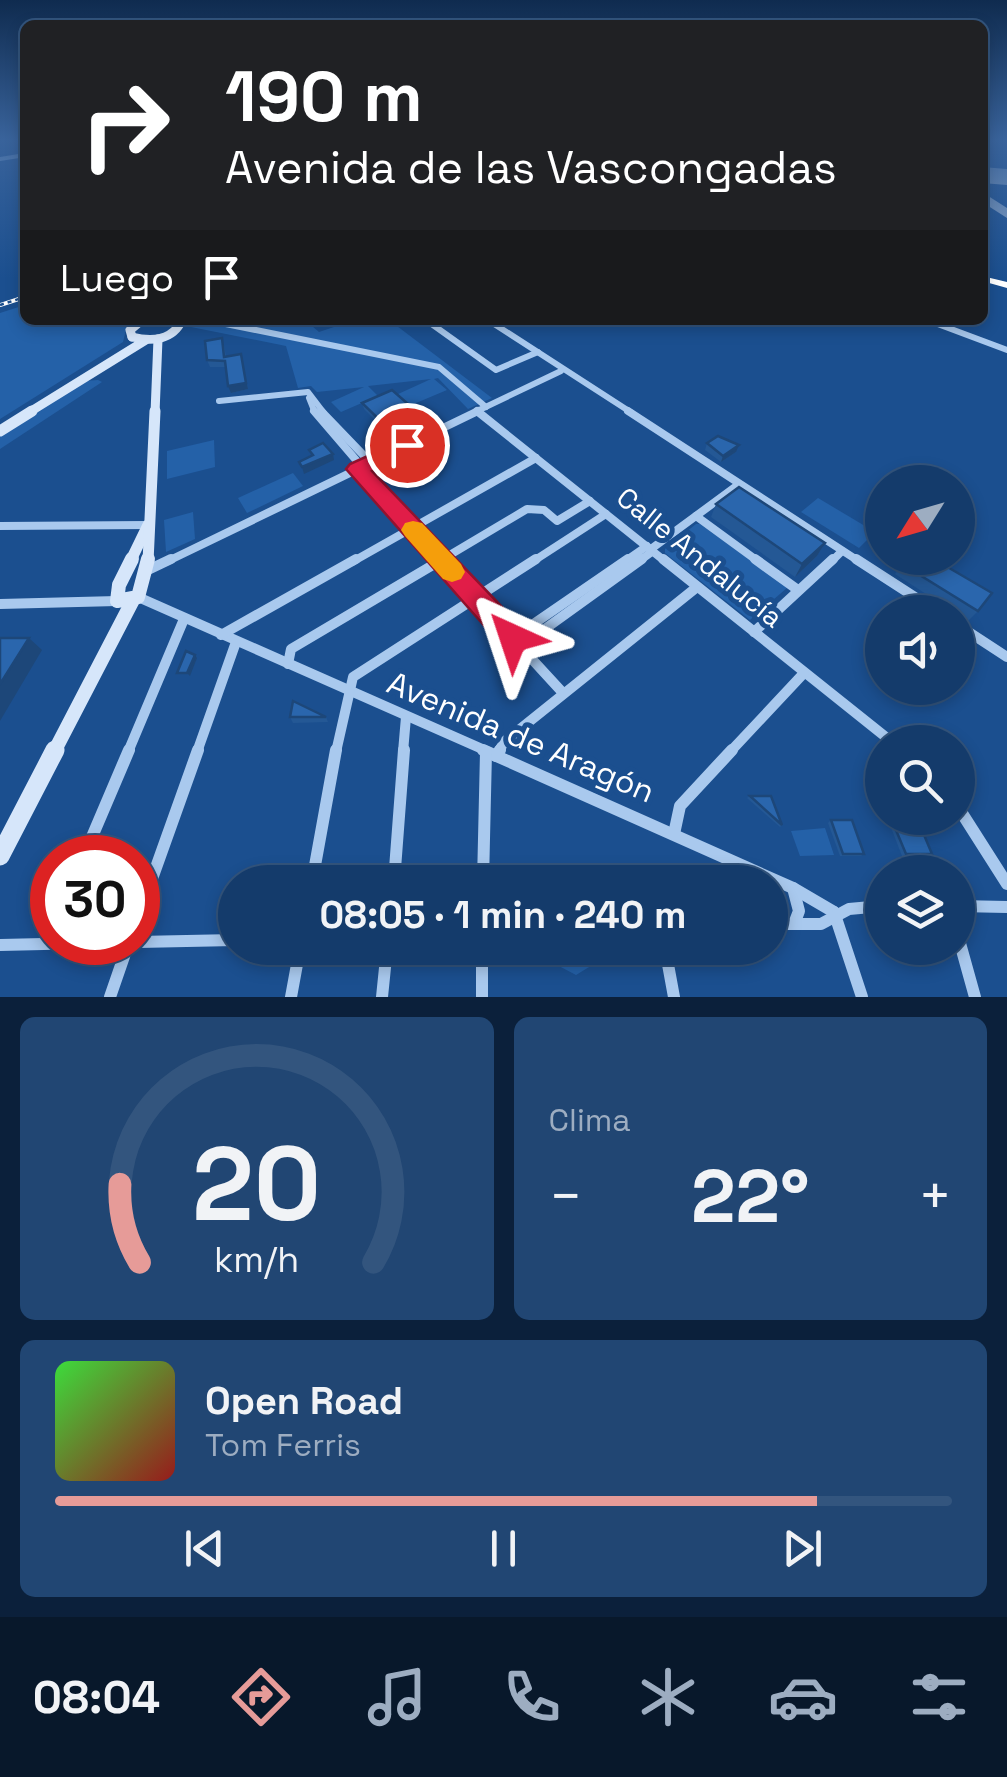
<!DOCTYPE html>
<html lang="es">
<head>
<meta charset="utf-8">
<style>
  :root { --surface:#143b6b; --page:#214673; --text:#f1f3f6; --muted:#9dadc1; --line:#33557e; --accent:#e69b98 }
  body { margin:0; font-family:"Space Grotesk",sans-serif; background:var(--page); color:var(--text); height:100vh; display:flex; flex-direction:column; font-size:38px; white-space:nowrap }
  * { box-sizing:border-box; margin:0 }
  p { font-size:32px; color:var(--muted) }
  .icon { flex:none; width:55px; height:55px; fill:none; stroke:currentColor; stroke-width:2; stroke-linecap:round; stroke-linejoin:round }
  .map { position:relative; height:997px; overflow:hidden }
  .panel { display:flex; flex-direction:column; gap:20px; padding:20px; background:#0b203b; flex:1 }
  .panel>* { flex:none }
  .hud { position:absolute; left:20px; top:20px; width:968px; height:305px; border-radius:15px; box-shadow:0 5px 15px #0003,0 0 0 2px var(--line); background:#202124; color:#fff; overflow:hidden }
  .needle { width:65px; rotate:233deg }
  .tools { position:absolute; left:865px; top:465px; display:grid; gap:20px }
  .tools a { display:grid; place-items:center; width:110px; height:110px; border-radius:50%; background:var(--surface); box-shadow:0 5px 15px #0003,0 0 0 2px var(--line); font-size:50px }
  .speed { position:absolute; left:30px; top:835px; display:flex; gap:20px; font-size:50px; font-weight:700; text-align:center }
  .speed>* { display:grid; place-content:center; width:130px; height:130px; border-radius:50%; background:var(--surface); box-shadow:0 5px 15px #0003,0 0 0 2px var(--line); line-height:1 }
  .speed .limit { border:15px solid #d22; background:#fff; color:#111 }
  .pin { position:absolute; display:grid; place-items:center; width:85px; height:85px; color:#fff; margin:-42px; border:5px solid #fff; border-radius:50%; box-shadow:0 2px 10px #0007 }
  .me { position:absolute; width:110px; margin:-55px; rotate:318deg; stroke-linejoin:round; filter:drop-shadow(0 0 8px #0008) }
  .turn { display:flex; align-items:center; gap:35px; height:210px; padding:0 40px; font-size:45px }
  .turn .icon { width:130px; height:130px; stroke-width:2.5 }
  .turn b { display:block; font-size:70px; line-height:85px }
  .then { display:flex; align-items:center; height:95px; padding:0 40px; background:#0003; gap:20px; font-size:38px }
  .big { font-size:75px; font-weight:700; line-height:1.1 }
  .panel .widget { flex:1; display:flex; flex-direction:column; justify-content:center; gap:15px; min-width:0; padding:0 35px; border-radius:15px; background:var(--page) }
  .panel .dial { align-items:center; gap:0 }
  .dial svg { height:260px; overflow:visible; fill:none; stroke:var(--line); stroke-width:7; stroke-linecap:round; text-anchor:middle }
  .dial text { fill:var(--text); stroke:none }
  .song { display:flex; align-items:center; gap:30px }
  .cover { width:120px; height:120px; border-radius:15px; background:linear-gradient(135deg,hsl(120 70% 55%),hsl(0 70% 35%)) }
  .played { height:10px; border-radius:5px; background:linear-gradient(90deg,var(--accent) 85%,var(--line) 85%) }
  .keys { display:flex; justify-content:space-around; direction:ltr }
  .heat { display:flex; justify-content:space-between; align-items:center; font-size:55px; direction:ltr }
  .panel .tiles { flex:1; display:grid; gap:20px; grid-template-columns:1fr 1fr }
  .widget:last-child { grid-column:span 2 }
  .trip { position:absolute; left:218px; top:865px; width:570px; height:100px; border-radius:50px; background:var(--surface); box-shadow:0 5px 15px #0003,0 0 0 2px var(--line); font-weight:700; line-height:100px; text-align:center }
  .tab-bar { display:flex; height:160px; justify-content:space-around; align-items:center; background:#08182b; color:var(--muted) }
  .tab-bar .icon { width:70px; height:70px }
  .tab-bar .current { color:var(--accent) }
  .tab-bar b { font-size:45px; color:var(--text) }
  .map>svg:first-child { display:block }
</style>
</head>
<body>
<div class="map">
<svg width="1007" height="997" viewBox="0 0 1007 997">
  <rect width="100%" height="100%" fill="#1b4f8f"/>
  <g fill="#2461a8">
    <path d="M25,305v15h110l-8,6 -4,16 -123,77v-106z"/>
    <path d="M208,320h97l14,12 36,-12h34l103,78 -24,11 -30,-31 -4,1 13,11 -38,16 -13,-11 35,-16 -63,7 10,10 -37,16 -10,-10 33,-15 -47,5 -6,-6 -13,2 -12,-42 -95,-19z"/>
    <path d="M98,380l4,2 -102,67v-14l85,-54z"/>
    <path d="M214,440l1,27 -48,12v-28z"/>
    <path d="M293,473l10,13 -56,27 -9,-15z"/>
    <path d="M818,498l57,34 -16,16 -58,-36z"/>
    <path d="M193,512l2,27 -29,13 -2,-32z"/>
    <path d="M696,524h4l88,63 -38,33 -85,-67v-4z"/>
    <path d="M825,828l9,27 -34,1 -9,-25z"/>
    <path d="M557,948h76l-14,16h-25l-18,11 -19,-10h-23l-13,-14z"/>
  </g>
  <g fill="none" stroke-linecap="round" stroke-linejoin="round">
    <path fill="#8da7c7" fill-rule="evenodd" d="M982,192l25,16v10l-25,-16z"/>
    <path fill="#8da7c7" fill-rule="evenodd" d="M982,167l25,2v16l-25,-2z"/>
    <path stroke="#a9c9ee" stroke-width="4" d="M0,159l25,-4"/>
    <g stroke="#a9c9ee" stroke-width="6">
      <path d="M206,320l233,47 47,40"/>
      <path d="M426,320l70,50 42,-18"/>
      <path d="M488,320l144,93"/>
      <path d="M927,320l80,30"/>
      <path d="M309,398l6,15"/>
      <path d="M219,401l89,-9 16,21"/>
      <path d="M477,411l3,2"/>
      <path d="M473,413l88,-42"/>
    </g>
    <g stroke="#a9c9ee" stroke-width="8">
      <path d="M314,411l48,56"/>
      <path d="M321,411l50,52"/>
      <path d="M477,411l189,151"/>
      <path d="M628,411l232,151"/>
      <path d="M357,469l85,93"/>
      <path d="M696,516l63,46"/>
      <path d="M0,526l148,-1"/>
      <path d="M651,549l87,-64"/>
      <path d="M166,562l312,-151"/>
      <path d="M352,562l184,-104"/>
      <path d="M438,562l89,-53 17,1 13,11 33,-20"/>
      <path d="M532,562l74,-48"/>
      <path d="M624,562l23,-16"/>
      <path d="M638,562l15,-11"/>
      <path d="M831,562l11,-11"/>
    </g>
    <g stroke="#a9c9ee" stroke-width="10">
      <path d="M440,559l123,134"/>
      <path d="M663,559l229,183"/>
      <path d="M755,559l43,31"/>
      <path d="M856,559l82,53"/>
      <path d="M148,570l23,-11"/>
      <path d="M138,597l351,155"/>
      <path d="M0,604l117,-3"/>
      <path d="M958,625l49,32"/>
      <path d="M754,632l79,-73"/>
      <path d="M221,635l135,-76"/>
      <path d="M513,638l115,-79"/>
      <path d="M524,650l7,-11 111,-80"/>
      <path d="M288,664l3,-15 152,-90"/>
      <path d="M128,752l56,-133"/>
      <path d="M197,752l39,-110"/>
      <path d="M336,752l17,-75 183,-118"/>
      <path d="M403,752l3,-35"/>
      <path d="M498,752l7,-11 192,-154"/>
      <path d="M730,752l74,-79"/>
    </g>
    <g stroke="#a9c9ee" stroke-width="12">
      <path d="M483,750l310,138 41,24"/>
      <path d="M496,756l4,-6"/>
      <path d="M958,807l49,77"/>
      <path d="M674,834l6,-28 52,-56"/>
      <path d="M83,858l46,-108"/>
      <path d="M312,882l24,-132"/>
      <path d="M394,882l10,-132"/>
      <path d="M483,882l3,-130"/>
      <path d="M793,888l6,23 -5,13"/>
      <path d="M958,906l49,1"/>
      <path d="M834,912l28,85"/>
      <path d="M138,918l60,-168"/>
      <path d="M770,924h51l28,-15 33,-3"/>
      <path d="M958,936l17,61"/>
      <path d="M138,942l97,-2"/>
      <path d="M0,945l131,-3"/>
      <path d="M482,948v49"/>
      <path d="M665,948l9,49"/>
      <path d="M110,997l19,-55"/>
      <path d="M291,997l9,-49"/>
      <path d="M382,997l5,-49"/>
    </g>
    <g stroke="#d6e6fa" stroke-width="9">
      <path d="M132,337c20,5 41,3 50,-17"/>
      <path d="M132,337l-2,-7 12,-10"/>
      <path d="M28,413l118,-73"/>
      <path d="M155,413l3,-74"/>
    </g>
    <g stroke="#d6e6fa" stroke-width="11">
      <path d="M0,431l32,-20"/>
      <path d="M130,562l18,-37"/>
      <path d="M148,562l7,-151"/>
    </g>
    <g stroke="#d6e6fa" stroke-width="14">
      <path d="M132,559l-13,26 -2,16 21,-4 10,-38"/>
      <path d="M54,752l79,-152"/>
    </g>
    <path stroke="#d6e6fa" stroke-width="19" d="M0,856l55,-106"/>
    <path fill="#fff" fill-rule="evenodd" d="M982,276l25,6v6l-25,-7z"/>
    <defs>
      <path id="rail" d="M0,305l25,-8"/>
    </defs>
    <use href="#rail" stroke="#fff" stroke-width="4"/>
    <use href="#rail" stroke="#1b4f8f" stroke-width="2.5" stroke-dasharray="4" stroke-linecap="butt"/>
  </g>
  <g fill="#245895">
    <path d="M224,345l2,12 15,-3 7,35 -17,4 -6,-26h-15l-3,-7z"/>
    <path d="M362,403l63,22 -31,14 -30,-30z"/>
    <path d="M707,443l29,9 -15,10 -16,-12z"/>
    <path d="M716,504l109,39 -8,13 -22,21 -84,-60z"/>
    <path d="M908,558l70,53 -10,10 -73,-47z"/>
    <path d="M290,717h36l2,5 -35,1z"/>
    <path d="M750,796l32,29 -2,2 -33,-29z"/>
    <path d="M905,818h12l15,36 -4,2h-26l-12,-31 3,-2h14z"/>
    <path d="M831,820l33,34 -3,2h-21l-12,-33z"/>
  </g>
  <g fill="#1d4779">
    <path d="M241,354l7,35 -17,4 -3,-7z"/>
    <path d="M424,418l1,7 -31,14 -1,-6z"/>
    <path d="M739,445l-3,7 -15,10 2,-6z"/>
    <path d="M333,454l1,6 -30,14 -2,-7z"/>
    <path d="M825,543l-8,13 -22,21 7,-13z"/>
    <path d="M29,638l13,12 -42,71v-37z"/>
    <path d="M195,655l2,3 -7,18 -3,-3z"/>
  </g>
  <g fill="#2a66ad" stroke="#1d4779" stroke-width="2.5">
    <path d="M222,338l2,19 17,-3 5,29 -18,3 -3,-25 -18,-1 -2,-19z"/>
    <path d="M392,390l32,28 -31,15 -31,-30z"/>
    <path d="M718,436l21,9 -16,11 -16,-13z"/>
    <path d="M323,443l10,11 -31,13 -3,-5 14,-7 -4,-5z"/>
    <path d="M739,487l86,56 -23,21 -86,-60z"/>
    <path d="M908,558h24l60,35 -14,18 -76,-47z"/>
    <path d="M0,638h29l-29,46z"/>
    <path d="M186,651l9,4 -8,18h-10z"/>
    <path d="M293,701l33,16h-36z"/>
    <path d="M750,796h21l11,29z"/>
    <path d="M909,818h8l15,36h-26l-13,-31h19z"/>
    <path d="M831,820h21l12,34h-21z"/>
  </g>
  <linearGradient id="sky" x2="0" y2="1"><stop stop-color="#0f2b4f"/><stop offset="0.5" stop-color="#39639b"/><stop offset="1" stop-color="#39639b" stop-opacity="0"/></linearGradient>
  <rect width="1007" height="278" fill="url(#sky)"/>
  <path fill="#e11d48" stroke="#92132f" stroke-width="2.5" d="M407,438l7,2 3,5 -3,5 -42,21 151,158 4,9 -4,9 -10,4 -10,-4 -157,-178 4,-5z"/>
  <path fill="#f59e0b" d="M413,521l9,2 39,41 4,8 -4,7 -9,3 -9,-3 -38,-43 -4,-6 4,-7z"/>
  <g text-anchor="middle" stroke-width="10" stroke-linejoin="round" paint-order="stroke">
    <g font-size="28" fill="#fff" stroke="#1b4f8f">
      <text transform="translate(700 557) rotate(39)" y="10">Calle Andalucía</text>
    </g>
    <g font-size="32" fill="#fff" stroke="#1b4f8f">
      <text transform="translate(521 737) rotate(23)" y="11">Avenida de Aragón</text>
    </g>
  </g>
</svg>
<div class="tools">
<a><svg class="needle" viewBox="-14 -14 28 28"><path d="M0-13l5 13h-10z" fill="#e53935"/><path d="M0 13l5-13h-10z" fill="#9dadc1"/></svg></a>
<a><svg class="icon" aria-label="sound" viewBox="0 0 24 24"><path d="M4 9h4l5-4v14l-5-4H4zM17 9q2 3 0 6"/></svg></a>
<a><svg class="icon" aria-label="search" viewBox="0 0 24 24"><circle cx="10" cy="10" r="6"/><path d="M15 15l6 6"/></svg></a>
<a><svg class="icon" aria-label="layers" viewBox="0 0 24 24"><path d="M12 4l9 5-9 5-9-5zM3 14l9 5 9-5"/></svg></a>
</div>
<div class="speed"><div class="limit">30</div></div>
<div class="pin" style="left:407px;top:445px;background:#d93025"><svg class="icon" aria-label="arrive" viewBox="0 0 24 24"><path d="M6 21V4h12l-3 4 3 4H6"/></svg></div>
<svg class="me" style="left:513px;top:638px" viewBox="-20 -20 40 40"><path d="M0-17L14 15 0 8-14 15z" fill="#e11d48" stroke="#fff" stroke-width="4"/></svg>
<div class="trip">08:05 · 1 min · 240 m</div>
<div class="hud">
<div class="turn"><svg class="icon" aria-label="right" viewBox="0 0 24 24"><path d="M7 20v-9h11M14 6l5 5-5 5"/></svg><div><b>190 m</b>Avenida de las Vascongadas</div></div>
<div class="then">Luego<svg class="icon" aria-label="arrive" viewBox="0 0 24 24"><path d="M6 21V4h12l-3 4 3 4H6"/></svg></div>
</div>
</div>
<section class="panel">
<div class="tiles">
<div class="widget dial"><svg viewBox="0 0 100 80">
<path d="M14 69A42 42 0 1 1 86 69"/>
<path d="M14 69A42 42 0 0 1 8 45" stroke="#e69b98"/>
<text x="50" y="56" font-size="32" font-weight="700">20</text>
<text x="50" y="72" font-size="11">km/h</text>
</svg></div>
<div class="widget"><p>Clima</p>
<div class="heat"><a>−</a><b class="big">22°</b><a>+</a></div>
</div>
<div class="widget">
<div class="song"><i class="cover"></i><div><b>Open Road</b><p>Tom Ferris</p></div></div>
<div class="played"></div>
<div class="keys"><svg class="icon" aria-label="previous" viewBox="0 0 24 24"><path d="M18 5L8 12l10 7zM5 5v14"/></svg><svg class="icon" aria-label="pause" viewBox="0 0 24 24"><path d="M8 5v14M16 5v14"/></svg><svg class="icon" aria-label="next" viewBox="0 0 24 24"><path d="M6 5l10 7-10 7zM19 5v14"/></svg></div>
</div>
</div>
</section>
<nav class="tab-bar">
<b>08:04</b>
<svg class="icon current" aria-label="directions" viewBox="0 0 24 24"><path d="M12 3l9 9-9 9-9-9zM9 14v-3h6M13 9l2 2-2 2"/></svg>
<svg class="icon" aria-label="music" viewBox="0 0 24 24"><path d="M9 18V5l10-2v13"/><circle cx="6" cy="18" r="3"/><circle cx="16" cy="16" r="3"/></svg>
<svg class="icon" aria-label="phone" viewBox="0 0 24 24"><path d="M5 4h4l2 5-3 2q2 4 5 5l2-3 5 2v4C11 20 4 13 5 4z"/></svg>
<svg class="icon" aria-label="climate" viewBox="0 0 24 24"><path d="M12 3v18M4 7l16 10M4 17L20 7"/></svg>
<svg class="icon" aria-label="car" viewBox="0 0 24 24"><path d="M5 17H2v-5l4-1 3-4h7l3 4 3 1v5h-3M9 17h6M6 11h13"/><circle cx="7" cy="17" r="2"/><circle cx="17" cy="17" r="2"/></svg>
<svg class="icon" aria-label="filters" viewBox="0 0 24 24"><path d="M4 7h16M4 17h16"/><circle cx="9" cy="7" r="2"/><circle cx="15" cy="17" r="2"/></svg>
</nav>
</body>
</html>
